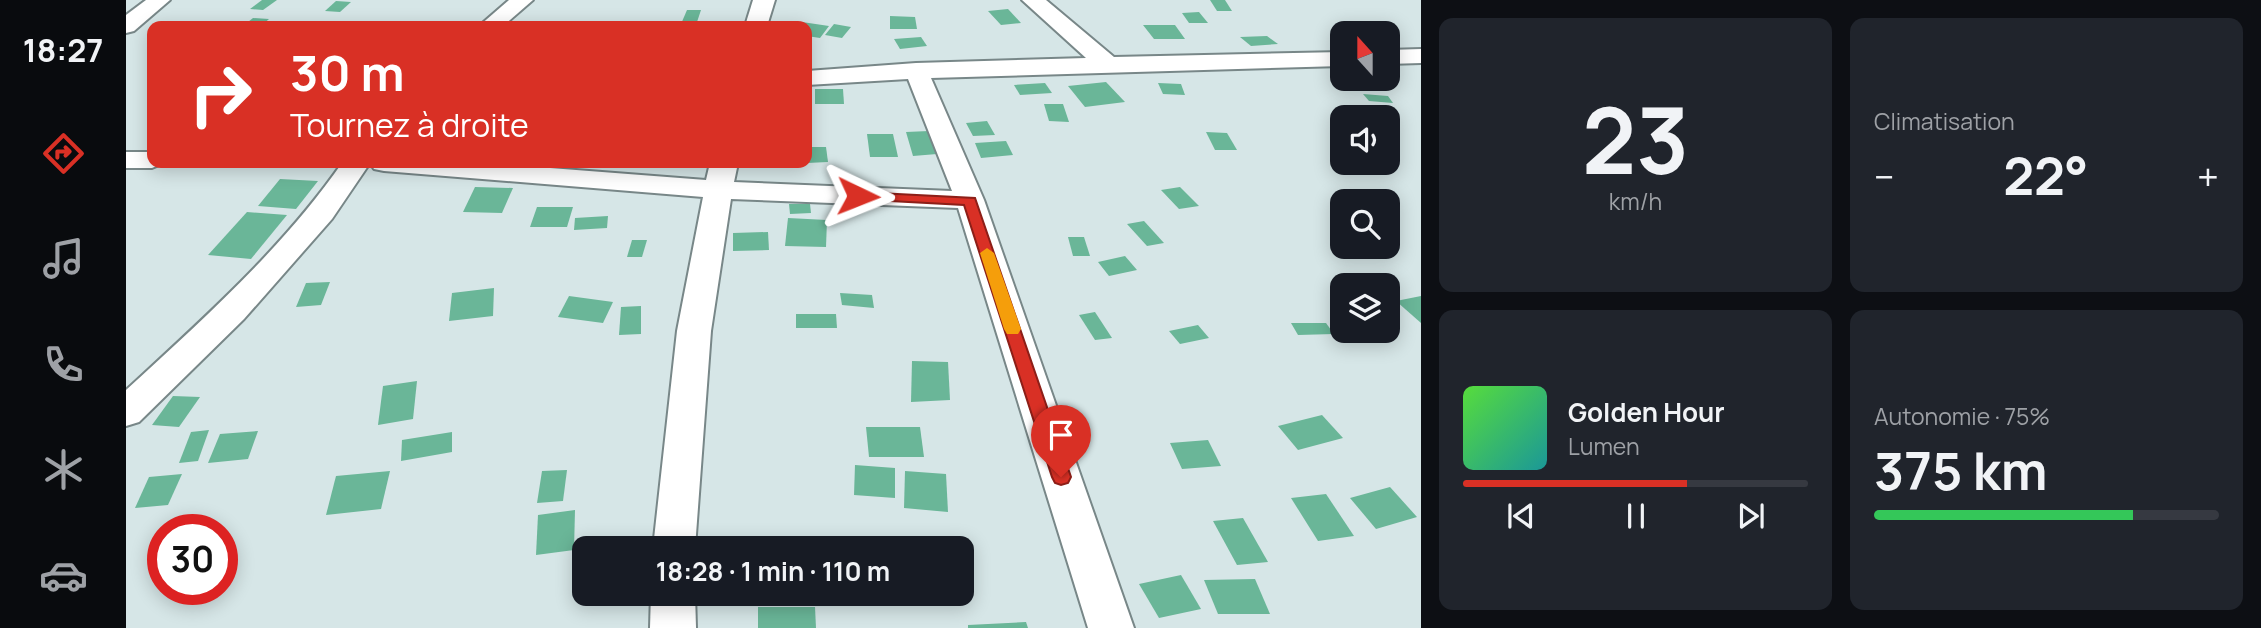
<!DOCTYPE html>
<html lang="fr">
<head>
<meta charset="utf-8">
<style>
  :root { --surface:#171b24; --page:#20242c; --text:#f1f3f6; --muted:#9ea1a6; --line:#363941; --accent:#d93025 }
  body { margin:0; font-family:Manrope,sans-serif; background:var(--page); color:var(--text); height:100vh; display:flex; flex-direction:column; font-size:26px; white-space:nowrap }
  * { box-sizing:border-box; margin:0 }
  p { font-size:23px; color:var(--muted) }
  .icon { flex:none; width:38px; height:38px; fill:none; stroke:currentColor; stroke-width:2; stroke-linecap:round; stroke-linejoin:round }
  .map { position:relative; flex:1; overflow:hidden }
  .side { display:flex; flex-direction:column; gap:18px; padding:18px; background:#0d0f14; width:840px }
  .side>* { flex:none }
  .top-card { position:absolute; left:21px; top:21px; width:665px; height:147px; border-radius:14px; box-shadow:0 4px 18px #0003; background:#d93025; color:#fff; overflow:hidden }
  .needle { width:46px; rotate:339deg }
  .buttons { position:absolute; left:1204px; top:21px; display:grid; gap:14px }
  .buttons a { display:grid; place-items:center; width:70px; height:70px; border-radius:14px; background:var(--surface); box-shadow:0 4px 18px #0003; font-size:35px }
  .speed { position:absolute; left:21px; top:514px; display:flex; gap:14px; font-size:35px; font-weight:700; text-align:center }
  .speed>* { display:grid; place-content:center; width:91px; height:91px; border-radius:50%; background:var(--surface); box-shadow:0 4px 18px #0003; line-height:1 }
  .speed .limit { border:10px solid #d22; background:#fff; color:#111 }
  .pin { position:absolute; display:grid; place-items:center; width:60px; height:60px; color:#fff; margin:-72px -30px; border-radius:50% 50% 50% 0; rotate:-45deg; box-shadow:0 0 7px #0007 }
  .pin .icon { rotate:45deg }
  .me { position:absolute; width:77px; margin:-38px; rotate:92deg; stroke-linejoin:round; filter:drop-shadow(0 0 5px #0008) }
  .turn { display:flex; align-items:center; gap:24px; height:147px; padding:0 28px; font-size:32px }
  .turn .icon { width:91px; height:91px; stroke-width:2.5 }
  .turn b { display:block; font-size:49px; line-height:60px }
  .big { font-size:52px; font-weight:700; line-height:1.1 }
  .side .card { flex:1; display:flex; flex-direction:column; justify-content:center; gap:10px; min-width:0; padding:0 24px; border-radius:14px; background:var(--page) }
  .side .dial { align-items:center; gap:0 }
  .dial b { font-size:91px; line-height:1 }
  .song { display:flex; align-items:center; gap:21px }
  .cover { width:84px; height:84px; border-radius:10px; background:linear-gradient(135deg,hsl(110 70% 55%),hsl(180 70% 35%)) }
  .played { height:7px; border-radius:4px; background:linear-gradient(90deg,var(--accent) 65%,var(--line) 65%) }
  .keys { display:flex; justify-content:space-around; direction:ltr }
  .heat { display:flex; justify-content:space-between; align-items:center; font-size:38px; direction:ltr }
  .charge { height:10px; border-radius:5px; background:linear-gradient(90deg,#34c759 75%,var(--line) 0) }
  .side .tiles { flex:1; display:grid; gap:18px; grid-template-columns:repeat(2,1fr) }
  .trip { position:absolute; left:446px; top:536px; width:402px; height:70px; border-radius:14px; background:var(--surface); box-shadow:0 4px 18px #0003; font-weight:700; line-height:70px; text-align:center }
  main { display:flex; flex:1; min-height:0 }
  .menu { display:flex; flex-direction:column; width:126px; justify-content:space-around; align-items:center; background:#090b0e; color:var(--muted) }
  .menu .icon { width:49px; height:49px }
  .menu .active { color:var(--accent) }
  .menu b { font-size:32px; color:var(--text) }
  .map>svg:first-child { display:block }
</style>
</head>
<body>
<main>
<nav class="menu">
<b>18:27</b>
<svg class="icon active" aria-label="directions" viewBox="0 0 24 24"><path d="M12 3l9 9-9 9-9-9zM9 14v-3h6M13 9l2 2-2 2"/></svg>
<svg class="icon" aria-label="music" viewBox="0 0 24 24"><path d="M9 18V5l10-2v13"/><circle cx="6" cy="18" r="3"/><circle cx="16" cy="16" r="3"/></svg>
<svg class="icon" aria-label="phone" viewBox="0 0 24 24"><path d="M5 4h4l2 5-3 2q2 4 5 5l2-3 5 2v4C11 20 4 13 5 4z"/></svg>
<svg class="icon" aria-label="climate" viewBox="0 0 24 24"><path d="M12 3v18M4 7l16 10M4 17L20 7"/></svg>
<svg class="icon" aria-label="car" viewBox="0 0 24 24"><path d="M5 17H2v-5l4-1 3-4h7l3 4 3 1v5h-3M9 17h6M6 11h13"/><circle cx="7" cy="17" r="2"/><circle cx="17" cy="17" r="2"/></svg>
</nav>
<div class="map">
<svg width="1295" height="628" viewBox="0 0 1295 628">
  <rect width="100%" height="100%" fill="#d6e6e7"/>
  <g fill="#6ab698">
    <path d="M136,0h15l-14,10 -13,-1z"/>
    <path d="M1084,0h15l7,11h-15z"/>
    <path d="M210,1l15,1 -11,10 -15,-1z"/>
    <path d="M882,9l13,14 -20,2 -13,-14z"/>
    <path d="M561,10h14l-5,15 -15,-1z"/>
    <path d="M1073,12l9,11h-19l-7,-10z"/>
    <path d="M764,16l25,1 2,12h-27z"/>
    <path d="M127,18l16,1 -8,7h-18z"/>
    <path d="M676,22l27,4 -9,12 -13,-2v-10h-8z"/>
    <path d="M708,24l17,3 -9,11 -17,-3z"/>
    <path d="M1017,25h32l10,14h-31z"/>
    <path d="M1141,36l11,8 -27,2 -11,-9z"/>
    <path d="M795,37l6,9 -27,3 -6,-10z"/>
    <path d="M980,82l19,20 -40,5 -17,-21z"/>
    <path d="M919,83l7,10 -32,2 -6,-10z"/>
    <path d="M1032,83l23,1 4,11 -22,-1z"/>
    <path d="M689,89h28l1,15h-29z"/>
    <path d="M1237,94l25,2 5,7 -24,-2z"/>
    <path d="M918,104h19l6,18 -20,-1z"/>
    <path d="M861,121l8,14 -22,1 -7,-13z"/>
    <path d="M803,131l8,23 -24,2 -7,-24z"/>
    <path d="M1080,132l21,1 10,17h-22z"/>
    <path d="M741,134h26l5,23h-28z"/>
    <path d="M880,141l7,14 -32,3 -6,-15z"/>
    <path d="M681,147h19l2,15 -21,1z"/>
    <path d="M154,179l38,2 -22,28 -38,-3z"/>
    <path d="M349,187l38,1 -11,25 -39,-1z"/>
    <path d="M1054,187l19,19 -20,3 -18,-19z"/>
    <path d="M663,204h21l1,9 -21,1z"/>
    <path d="M411,207h36l-6,20h-37z"/>
    <path d="M121,212l40,3 -36,44 -43,-4z"/>
    <path d="M482,216l-1,12 -33,2 1,-12z"/>
    <path d="M662,218l39,2 -1,27 -41,-1z"/>
    <path d="M1018,221l20,22 -17,3 -20,-22z"/>
    <path d="M642,232l1,18 -36,1v-18z"/>
    <path d="M942,237h16l6,19h-17z"/>
    <path d="M506,240h15l-5,17h-15z"/>
    <path d="M999,256l12,14 -28,6 -11,-14z"/>
    <path d="M204,282l-9,23 -25,2 10,-24z"/>
    <path d="M368,288l-1,28 -44,5 3,-28z"/>
    <path d="M714,293l32,2 2,13 -32,-3z"/>
    <path d="M443,296l44,6 -10,21 -45,-6z"/>
    <path d="M1295,296v27l-25,-22z"/>
    <path d="M515,306v28l-22,1 2,-28z"/>
    <path d="M969,312l17,26 -17,2 -16,-25z"/>
    <path d="M670,314h40l1,14h-41z"/>
    <path d="M1165,323h35l8,11 -36,1z"/>
    <path d="M1072,325l11,13 -29,6 -11,-13z"/>
    <path d="M786,361l36,1 2,38 -39,2z"/>
    <path d="M291,381l-4,38 -35,6 5,-39z"/>
    <path d="M47,396l27,1 -21,30 -27,-2z"/>
    <path d="M1196,415l21,23 -45,12 -20,-24z"/>
    <path d="M740,427h54l4,30h-55z"/>
    <path d="M83,430l-11,31 -19,2 12,-31z"/>
    <path d="M132,431l-10,28 -40,4 12,-29z"/>
    <path d="M326,432v20l-51,9 1,-21z"/>
    <path d="M1082,440l13,26 -39,3 -12,-26z"/>
    <path d="M729,465l40,3v30l-41,-3z"/>
    <path d="M441,470l-4,31 -26,2 5,-32z"/>
    <path d="M264,471l-9,38 -55,6 10,-39z"/>
    <path d="M779,471l41,3 2,38 -44,-4z"/>
    <path d="M56,474l-14,31 -33,3 14,-31z"/>
    <path d="M1264,487l27,30 -41,12 -26,-31z"/>
    <path d="M1200,494l28,42 -36,5 -27,-43z"/>
    <path d="M449,510l-1,40 -38,5 2,-40z"/>
    <path d="M1117,518l25,44 -31,3 -24,-44z"/>
    <path d="M686,536l2,12h-42v-6z"/>
    <path d="M1055,575l20,34 -42,9 -20,-34z"/>
    <path d="M1129,579l15,35h-52l-14,-34z"/>
    <path d="M632,607h57l1,21h-58z"/>
    <path d="M900,622l2,6h-60v-3z"/>
  </g>
  <g fill="none" stroke-linecap="round" stroke-linejoin="round">
    <defs>
      <g id="minor">
        <path d="M20,0h24l-36,31 -8,2v-18z"/>
        <path d="M383,0h24l-30,26h-24z"/>
        <path d="M627,0h22l-8,26h-22z"/>
        <path d="M896,0h24l68,57 228,-5v14l-411,12 53,122 150,428h-46l-130,-420 -227,-9 -20,132 -16,217h-42l24,-217 26,-134 -319,-26 -10,-2 -4,-6h114l222,17 4,-17h28l-4,19 218,9 -44,-112 -101,6v-14l109,-8 170,-5z"/>
        <path d="M1295,49v14l-33,1v-14z"/>
        <path d="M0,152h26v11h12l-12,5h-26z"/>
        <path d="M216,163h28l-38,56 -88,100 -105,103 -13,4v-36c77,-71 156,-141 216,-227z"/>
        <path d="M525,593h44l1,35h-46z"/>
      </g>
    </defs>
    <use href="#minor" stroke="#788788" stroke-width="4"/>
    <use href="#minor" fill="#fff" fill-rule="evenodd"/>
  </g>
  <path fill="#d93025" stroke="#8d1f18" stroke-width="2" d="M732,192l117,6 96,279 -3,6 -7,2 -6,-2 -3,-6 -88,-272 -111,-6 -2,-3z"/>
  <path fill="#f59e0b" d="M861,248l7,5 27,76 -3,5h-11l-3,-5 -24,-76z"/>
</svg>
<div class="buttons">
<a><svg class="needle" viewBox="-14 -14 28 28"><path d="M0-13l5 13h-10z" fill="#e53935"/><path d="M0 13l5-13h-10z" fill="#9ea1a6"/></svg></a>
<a><svg class="icon" aria-label="sound" viewBox="0 0 24 24"><path d="M4 9h4l5-4v14l-5-4H4zM17 9q2 3 0 6"/></svg></a>
<a><svg class="icon" aria-label="search" viewBox="0 0 24 24"><circle cx="10" cy="10" r="6"/><path d="M15 15l6 6"/></svg></a>
<a><svg class="icon" aria-label="layers" viewBox="0 0 24 24"><path d="M12 4l9 5-9 5-9-5zM3 14l9 5 9-5"/></svg></a>
</div>
<div class="speed"><div class="limit">30</div></div>
<div class="pin" style="left:935px;top:477px;background:#d93025"><svg class="icon" aria-label="arrive" viewBox="0 0 24 24"><path d="M6 21V4h12l-3 4 3 4H6"/></svg></div>
<svg class="me" style="left:732px;top:196px" viewBox="-20 -20 40 40"><path d="M0-17L14 15 0 8-14 15z" fill="#d93025" stroke="#fff" stroke-width="4"/></svg>
<div class="trip">18:28 · 1 min · 110 m</div>
<div class="top-card">
<div class="turn"><svg class="icon" aria-label="right" viewBox="0 0 24 24"><path d="M7 20v-9h11M14 6l5 5-5 5"/></svg><div><b>30 m</b>Tournez à droite</div></div>
</div>
</div>
<section class="side">
<div class="tiles">
<div class="card dial"><b>23</b><p>km/h</p></div>
<div class="card"><p>Climatisation</p>
<div class="heat"><a>−</a><b class="big">22°</b><a>+</a></div>
</div>
<div class="card">
<div class="song"><i class="cover"></i><div><b>Golden Hour</b><p>Lumen</p></div></div>
<div class="played"></div>
<div class="keys"><svg class="icon" aria-label="previous" viewBox="0 0 24 24"><path d="M18 5L8 12l10 7zM5 5v14"/></svg><svg class="icon" aria-label="pause" viewBox="0 0 24 24"><path d="M8 5v14M16 5v14"/></svg><svg class="icon" aria-label="next" viewBox="0 0 24 24"><path d="M6 5l10 7-10 7zM19 5v14"/></svg></div>
</div>
<div class="card"><p>Autonomie · 75%</p><b class="big">375 km</b><div class="charge"></div></div>
</div>
</section>
</main>
</body>
</html>
